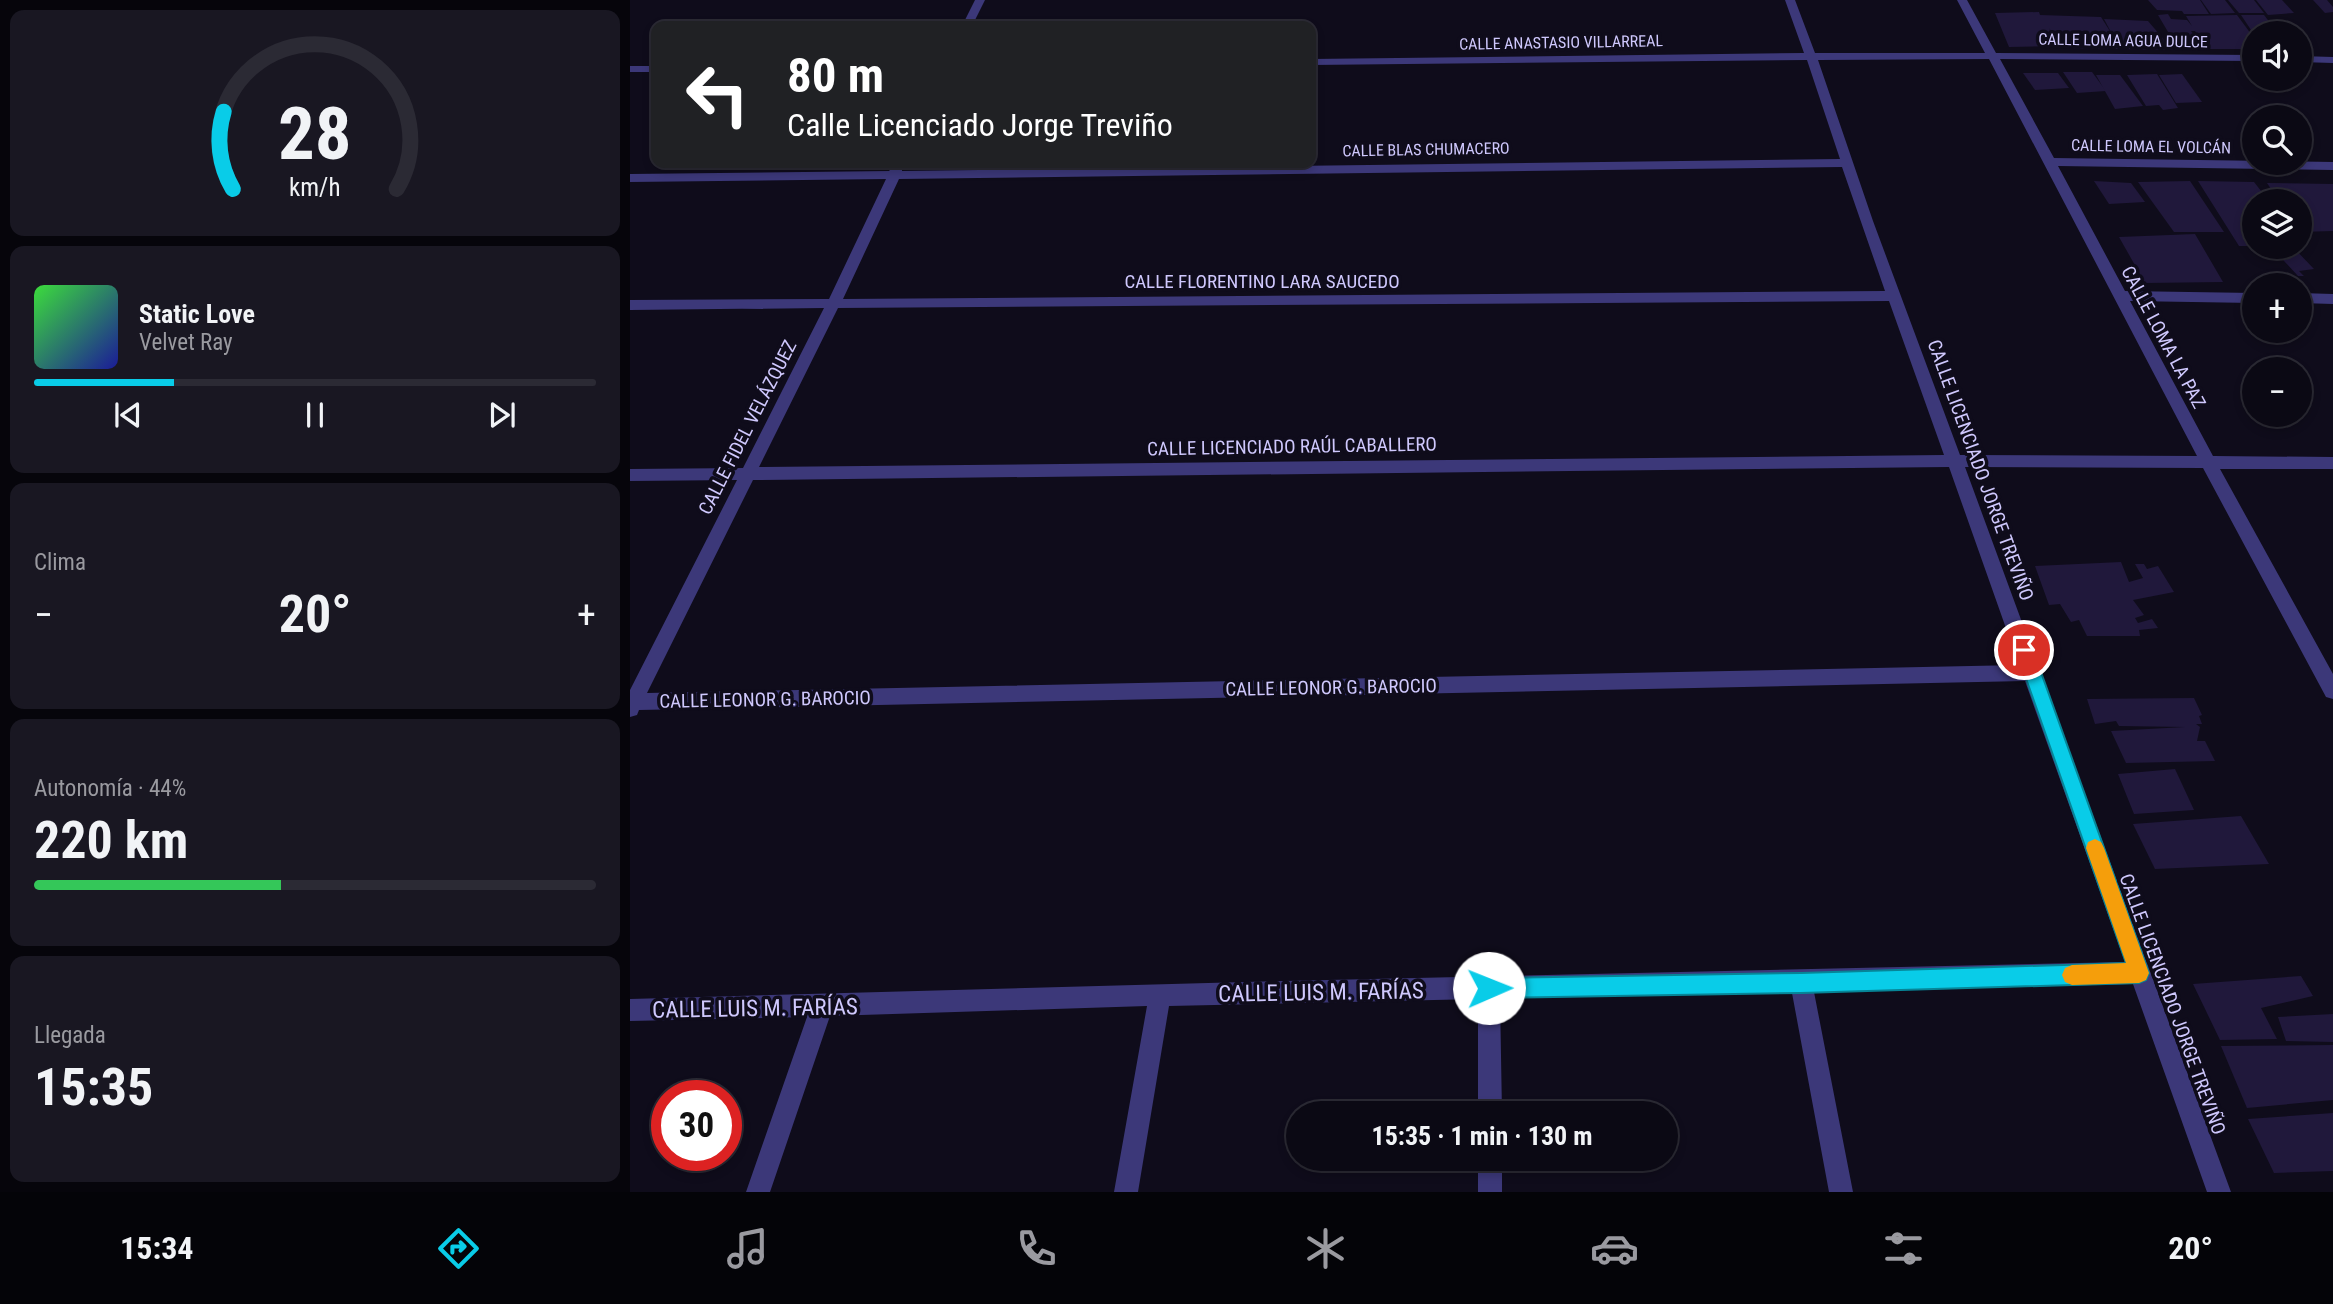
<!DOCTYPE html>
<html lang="es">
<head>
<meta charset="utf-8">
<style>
  :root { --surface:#0b0914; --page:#191722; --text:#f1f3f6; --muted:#9a9aa0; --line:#2b2a34; --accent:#09cce8 }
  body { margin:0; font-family:"Roboto Condensed",sans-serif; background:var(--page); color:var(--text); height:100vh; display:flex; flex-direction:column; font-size:26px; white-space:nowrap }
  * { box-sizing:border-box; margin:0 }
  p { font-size:23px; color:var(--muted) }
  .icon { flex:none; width:38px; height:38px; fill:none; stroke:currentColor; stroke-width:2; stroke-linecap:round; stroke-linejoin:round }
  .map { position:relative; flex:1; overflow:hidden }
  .details { display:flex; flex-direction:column; gap:10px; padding:10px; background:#06050b; width:630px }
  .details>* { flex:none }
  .hud { position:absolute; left:21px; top:21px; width:665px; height:147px; border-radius:14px; box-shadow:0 4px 10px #0003,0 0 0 2px var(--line); background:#202124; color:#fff; overflow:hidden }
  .fabs { position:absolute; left:1612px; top:21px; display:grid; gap:14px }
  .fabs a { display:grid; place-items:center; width:70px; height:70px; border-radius:50%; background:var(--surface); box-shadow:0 4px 10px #0003,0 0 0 2px var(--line); font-size:35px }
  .speed { position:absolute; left:21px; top:1080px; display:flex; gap:14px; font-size:35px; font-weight:700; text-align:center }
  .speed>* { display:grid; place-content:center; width:91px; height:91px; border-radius:50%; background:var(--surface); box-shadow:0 4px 10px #0003,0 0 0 2px var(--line); line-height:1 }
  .speed .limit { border:10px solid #d22; background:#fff; color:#111 }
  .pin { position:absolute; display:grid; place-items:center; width:60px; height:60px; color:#fff; margin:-30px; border:4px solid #fff; border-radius:50%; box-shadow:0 2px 7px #0007 }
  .me { position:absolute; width:77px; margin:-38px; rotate:89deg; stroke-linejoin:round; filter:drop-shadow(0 0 5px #0008) }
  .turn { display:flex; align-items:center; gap:24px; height:147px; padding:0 21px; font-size:32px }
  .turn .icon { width:91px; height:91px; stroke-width:2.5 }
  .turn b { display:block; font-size:49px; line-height:60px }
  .big { font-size:52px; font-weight:700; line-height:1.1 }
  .details .tile { flex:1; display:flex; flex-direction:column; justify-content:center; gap:10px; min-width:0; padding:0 24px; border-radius:14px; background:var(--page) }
  .details .dial { align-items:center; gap:0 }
  .dial svg { height:182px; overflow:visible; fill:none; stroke:var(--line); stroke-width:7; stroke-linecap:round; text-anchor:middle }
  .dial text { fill:var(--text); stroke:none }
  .song { display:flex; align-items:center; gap:21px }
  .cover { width:84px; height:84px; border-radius:10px; background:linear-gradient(135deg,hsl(120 70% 55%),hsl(240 70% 35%)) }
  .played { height:7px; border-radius:4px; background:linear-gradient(90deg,var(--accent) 25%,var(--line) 25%) }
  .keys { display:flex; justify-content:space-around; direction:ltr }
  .heat { display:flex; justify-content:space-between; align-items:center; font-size:38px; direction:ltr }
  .charge { height:10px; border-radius:5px; background:linear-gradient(90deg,#34c759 44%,var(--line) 0) }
  .trip { position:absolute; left:656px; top:1101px; width:392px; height:70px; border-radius:35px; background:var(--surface); box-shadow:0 4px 10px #0003,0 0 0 2px var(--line); font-weight:700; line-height:70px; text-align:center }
  .tabs { display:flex; height:112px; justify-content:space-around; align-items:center; background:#040408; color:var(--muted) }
  .tabs .icon { width:49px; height:49px }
  .tabs .active { color:var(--accent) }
  .tabs b { font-size:32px; color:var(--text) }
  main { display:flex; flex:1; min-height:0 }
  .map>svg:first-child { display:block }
</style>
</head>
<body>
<main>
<section class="details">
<div class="tile dial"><svg viewBox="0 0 100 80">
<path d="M14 69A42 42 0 1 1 86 69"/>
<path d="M14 69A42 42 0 0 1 10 35" stroke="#09cce8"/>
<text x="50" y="56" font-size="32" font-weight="700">28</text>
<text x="50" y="72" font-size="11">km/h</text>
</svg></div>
<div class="tile">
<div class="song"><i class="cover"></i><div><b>Static Love</b><p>Velvet Ray</p></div></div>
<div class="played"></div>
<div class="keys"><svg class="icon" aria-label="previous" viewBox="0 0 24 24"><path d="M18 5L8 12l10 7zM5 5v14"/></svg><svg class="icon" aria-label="pause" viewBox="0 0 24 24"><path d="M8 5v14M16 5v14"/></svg><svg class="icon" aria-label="next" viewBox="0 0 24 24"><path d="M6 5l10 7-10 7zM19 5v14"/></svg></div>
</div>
<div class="tile"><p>Clima</p>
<div class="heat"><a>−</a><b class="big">20°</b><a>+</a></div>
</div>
<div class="tile"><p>Autonomía · 44%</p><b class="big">220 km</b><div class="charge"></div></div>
<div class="tile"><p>Llegada</p><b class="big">15:35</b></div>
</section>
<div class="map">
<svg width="1703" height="1192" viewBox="0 0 1703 1192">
  <rect width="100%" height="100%" fill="#0f0c1b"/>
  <g fill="#20183b">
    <path d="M1518,0h52l9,14h-25l-2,-3 -25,-1z"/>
    <path d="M1571,0h24l10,13 -24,1z"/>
    <path d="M1598,0h26l10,13h-25z"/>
    <path d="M1626,0h26l12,13 -26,2z"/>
    <path d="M1683,0h14l6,7v5l-8,1z"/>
    <path d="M1409,12l1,3 61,2 12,19 -9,-17 44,2 25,29 -111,-2 -13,-20 9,18 -49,1 -14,-34z"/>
    <path d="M1538,14l3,5 16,1 5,6 -6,-10 51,-1 17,23v11h-48l-11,-18h-4l5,6h-25l-13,-22z"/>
    <path d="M1611,15h23l14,18h-25z"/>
    <path d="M1433,72h29l14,19 -29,2z"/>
    <path d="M1393,73h35l11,15 -34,2z"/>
    <path d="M1527,74l21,34 -15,2 -4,-5 -13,1 -19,-31z"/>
    <path d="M1552,74l20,28 -26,1 -17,-28z"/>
    <path d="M1466,75h24l23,31 -28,3z"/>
    <path d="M1464,181l37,2 14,19 -36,2z"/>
    <path d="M1560,181l34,51h-50l-36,-50z"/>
    <path d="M1568,181l56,1 15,19h-15v45h-15z"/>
    <path d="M1637,183l66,1v47l-33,1v-31h-21z"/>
    <path d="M1565,234l28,48 -78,1 -26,-46z"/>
    <path d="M1641,247h22l21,22 -15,2 5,5h-6z"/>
    <path d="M1491,562l8,20 14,-4 -8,-14h9l3,5 11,-3 16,26 -41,8 11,15 -9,3 3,5 14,-4 6,9 -19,2 1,6h-53l-8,-16 -8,2 -11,-18 -11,1 -14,-39z"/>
    <path d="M1564,698l8,17 -3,1 3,8h-6l4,3 -3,14h8l10,20 -89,2 -15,-32 74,-4 -66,-1 -3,-5 -21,3 -8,-25z"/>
    <path d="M1545,769l19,41 -60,4 -16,-40z"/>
    <path d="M1611,816l28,48 -114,5 -22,-45z"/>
    <path d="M1671,976l12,20 -52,12 16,31 -57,1 -27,-56z"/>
    <path d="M1703,1014v28l-47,-1 -8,-24z"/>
    <path d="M1703,1045v55l-86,8 -26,-62z"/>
    <path d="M1703,1113v58l-59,2 -26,-54z"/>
  </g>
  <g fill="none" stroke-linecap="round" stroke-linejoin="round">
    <g fill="#3c3879" fill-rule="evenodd">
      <path d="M345,0h10l-13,26h-10z"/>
      <path d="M1155,0h10l20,53h170l-28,-53h10l29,53 258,2v6l-254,-2 54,99 279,4v8l-275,-4 67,125 129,2v10l-124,-2 83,155 120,1v12h-113l113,205v25l-7,-2 -123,-229 -238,-1 266,725h-24l-74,-208 -319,8 39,200h-24l-37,-199 -292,5 2,115h-24v-114l-309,7 -31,186h-24l33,-186 -317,10 -60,176h-24l61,-175 -177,4v-22l653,-18 842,-19 -100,-281 -1386,29 -2,5 -7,2v-27l107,-210 -107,1v-12l113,-1 81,-160 -194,2v-10l199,-1 57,-120 -256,3v-8l259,-3 7,-8h6v8l938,-12 -33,-99 -496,5v-6l493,-6zM1359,59l208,397 -237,-1 -87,-234 -55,-161zM1212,167l43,124 -1042,8 56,-120zM1259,301l55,154 -1185,12 79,-159zM1319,467l70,198 -1372,28 106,-213z"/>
      <path d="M1670,56l33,1v6l-33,-1z"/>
      <rect x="0" y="66" width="26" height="6"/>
      <path d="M1670,293l33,1v10l-33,-1z"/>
      <rect x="848" y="1158" width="24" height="34"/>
    </g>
  </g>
  <path fill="#09cce8" stroke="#068597" stroke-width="2" d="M1394,643l6,2 3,5 116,323 -3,7 -7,3 -338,10 -312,5 -8,-3 -2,-7 2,-7 8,-3 312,-5 325,-10 -110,-313 3,-5z"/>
  <path fill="#f59e0b" d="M1465,839l6,3 3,6 45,125 -3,7 -7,3 -67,2 -7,-3 -3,-7 3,-7 7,-3 54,-2 -40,-115 2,-6z"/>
  <g text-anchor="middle" stroke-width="7" stroke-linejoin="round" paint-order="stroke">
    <g font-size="16" fill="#cfc8fd" stroke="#0f0c1b">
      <text transform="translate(1493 40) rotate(1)" y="6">CALLE LOMA AGUA DULCE</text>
      <text transform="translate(931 42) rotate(-1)" y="6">CALLE ANASTASIO VILLARREAL</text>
      <text transform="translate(1521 146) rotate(1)" y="6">CALLE LOMA EL VOLCÁN</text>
      <text transform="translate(796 149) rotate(-1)" y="6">CALLE BLAS CHUMACERO</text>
    </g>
    <g font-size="19" fill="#cfc8fd" stroke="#0f0c1b">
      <text x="632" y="288">CALLE FLORENTINO LARA SAUCEDO</text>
      <text transform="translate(1534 337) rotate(62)" y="7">CALLE LOMA LA PAZ</text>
      <text transform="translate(117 427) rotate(-63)" y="7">CALLE FIDEL VELÁZQUEZ</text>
      <text transform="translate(662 446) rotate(-1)" y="7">CALLE LICENCIADO RAÚL CABALLERO</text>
      <text transform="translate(1351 470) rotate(70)" y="7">CALLE LICENCIADO JORGE TREVIÑO</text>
      <text transform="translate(701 687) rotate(-1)" y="7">CALLE LEONOR G. BAROCIO</text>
      <text transform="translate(135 699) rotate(-1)" y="7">CALLE LEONOR G. BAROCIO</text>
      <text transform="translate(1543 1004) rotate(70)" y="7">CALLE LICENCIADO JORGE TREVIÑO</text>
    </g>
    <g font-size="23" fill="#cfc8fd" stroke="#0f0c1b">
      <text transform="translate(691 992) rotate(-1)" y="8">CALLE LUIS M. FARÍAS</text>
      <text transform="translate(125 1008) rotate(-1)" y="8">CALLE LUIS M. FARÍAS</text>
    </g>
  </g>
</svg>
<div class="fabs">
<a><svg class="icon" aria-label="sound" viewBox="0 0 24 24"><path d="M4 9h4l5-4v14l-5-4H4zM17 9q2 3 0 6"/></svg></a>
<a><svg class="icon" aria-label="search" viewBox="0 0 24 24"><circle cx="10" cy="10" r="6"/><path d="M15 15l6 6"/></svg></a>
<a><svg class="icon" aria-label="layers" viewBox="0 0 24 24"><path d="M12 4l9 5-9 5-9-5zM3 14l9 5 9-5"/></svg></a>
<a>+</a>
<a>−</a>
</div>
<div class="speed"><div class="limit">30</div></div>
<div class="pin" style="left:1394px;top:650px;background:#d93025"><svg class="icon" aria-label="arrive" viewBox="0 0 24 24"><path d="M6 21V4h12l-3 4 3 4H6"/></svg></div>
<svg class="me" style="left:859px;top:988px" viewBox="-20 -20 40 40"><circle r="19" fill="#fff"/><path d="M0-13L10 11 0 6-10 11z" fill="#09cce8"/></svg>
<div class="trip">15:35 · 1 min · 130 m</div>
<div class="hud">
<div class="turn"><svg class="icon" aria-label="left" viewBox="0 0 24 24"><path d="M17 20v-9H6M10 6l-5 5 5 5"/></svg><div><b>80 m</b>Calle Licenciado Jorge Treviño</div></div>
</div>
</div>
</main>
<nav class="tabs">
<b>15:34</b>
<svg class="icon active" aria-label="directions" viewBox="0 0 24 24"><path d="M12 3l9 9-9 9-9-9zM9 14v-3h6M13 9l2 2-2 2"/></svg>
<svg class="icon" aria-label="music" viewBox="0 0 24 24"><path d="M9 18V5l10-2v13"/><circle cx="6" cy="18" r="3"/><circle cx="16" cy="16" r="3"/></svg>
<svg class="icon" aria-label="phone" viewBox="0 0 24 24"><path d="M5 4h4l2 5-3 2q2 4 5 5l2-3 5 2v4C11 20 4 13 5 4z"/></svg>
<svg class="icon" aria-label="climate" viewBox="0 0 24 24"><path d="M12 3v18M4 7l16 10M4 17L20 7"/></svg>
<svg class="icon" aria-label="car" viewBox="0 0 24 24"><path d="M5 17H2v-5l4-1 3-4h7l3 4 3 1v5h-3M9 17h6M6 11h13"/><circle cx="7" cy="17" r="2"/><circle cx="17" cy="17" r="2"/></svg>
<svg class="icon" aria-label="filters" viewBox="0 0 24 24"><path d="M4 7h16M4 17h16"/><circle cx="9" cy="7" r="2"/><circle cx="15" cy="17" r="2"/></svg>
<b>20°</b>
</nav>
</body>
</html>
